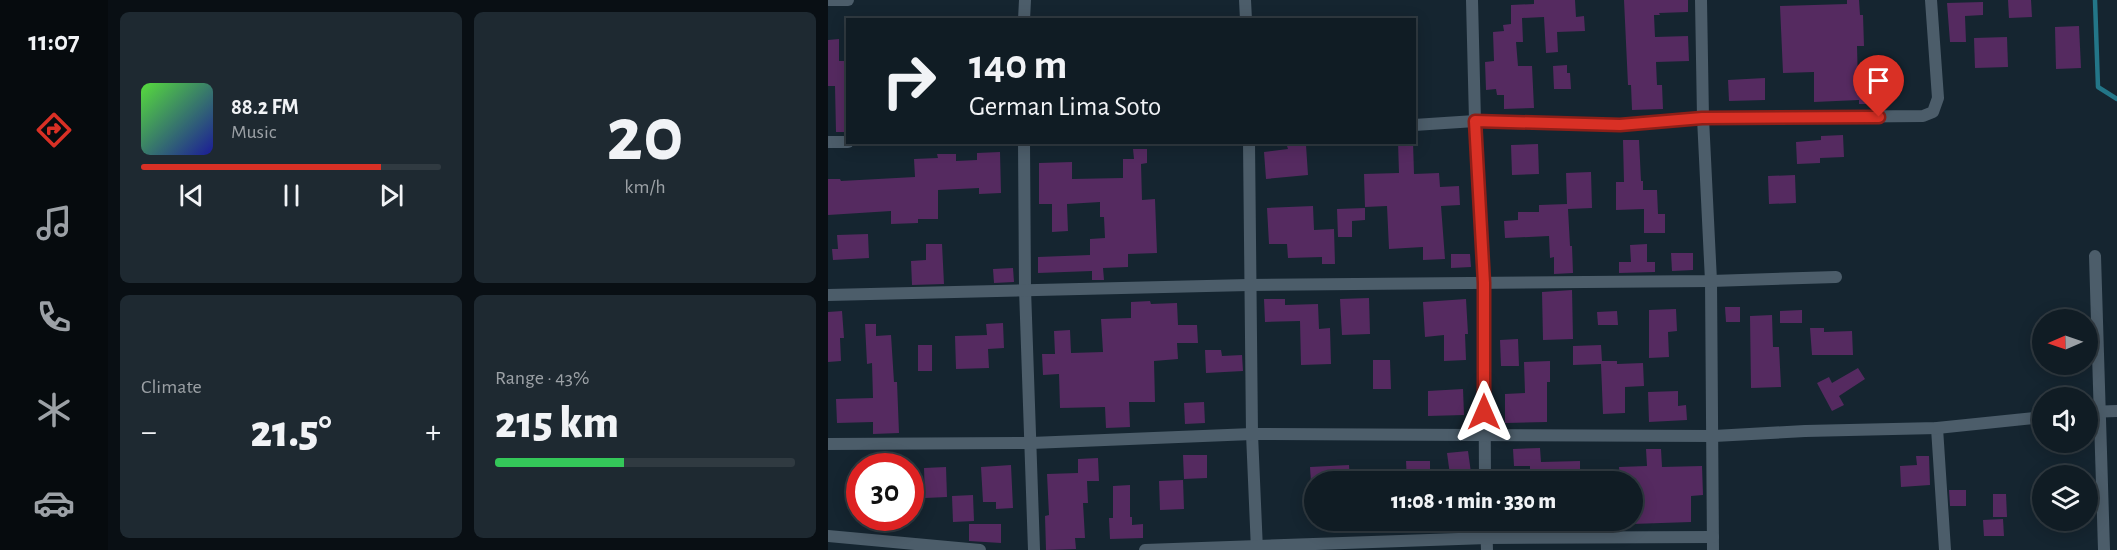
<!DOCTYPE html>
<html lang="en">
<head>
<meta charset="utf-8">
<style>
  :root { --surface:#101c24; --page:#1e2931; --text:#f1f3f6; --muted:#9ca1a6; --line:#303a41; --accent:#d93025 }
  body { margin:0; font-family:"Alegreya Sans",sans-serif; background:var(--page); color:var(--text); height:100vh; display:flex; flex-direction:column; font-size:22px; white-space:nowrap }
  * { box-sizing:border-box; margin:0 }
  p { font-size:20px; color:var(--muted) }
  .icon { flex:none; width:33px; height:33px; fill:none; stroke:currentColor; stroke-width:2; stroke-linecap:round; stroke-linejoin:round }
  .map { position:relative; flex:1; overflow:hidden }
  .panel { display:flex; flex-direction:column; gap:12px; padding:12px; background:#090f14; width:720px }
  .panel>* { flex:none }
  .banner { position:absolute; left:18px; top:18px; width:570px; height:126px; border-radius:0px; box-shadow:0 3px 15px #0003,0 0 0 2px var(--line); background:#101c24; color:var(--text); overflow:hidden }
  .needle { width:39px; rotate:268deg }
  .controls { position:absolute; left:1204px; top:309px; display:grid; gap:12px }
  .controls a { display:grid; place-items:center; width:66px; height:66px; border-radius:50%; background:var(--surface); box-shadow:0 3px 15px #0003,0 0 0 2px var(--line); font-size:30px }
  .speed { position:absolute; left:18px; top:453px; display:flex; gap:12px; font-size:30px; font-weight:700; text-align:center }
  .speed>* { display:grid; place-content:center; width:78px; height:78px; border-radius:50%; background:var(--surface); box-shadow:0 3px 15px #0003,0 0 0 2px var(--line); line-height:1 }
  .speed .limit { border:9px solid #d22; background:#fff; color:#111 }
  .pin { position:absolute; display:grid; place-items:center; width:51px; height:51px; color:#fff; margin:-62px -26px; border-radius:50% 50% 50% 0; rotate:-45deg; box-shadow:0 0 6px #0007 }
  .pin .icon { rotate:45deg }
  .me { position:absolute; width:66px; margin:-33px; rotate:0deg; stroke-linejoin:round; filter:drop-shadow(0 0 4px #0008) }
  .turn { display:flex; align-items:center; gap:21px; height:126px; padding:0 24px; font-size:27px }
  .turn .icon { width:78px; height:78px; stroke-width:2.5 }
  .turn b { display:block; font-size:42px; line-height:51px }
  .big { font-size:45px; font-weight:800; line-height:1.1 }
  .panel .widget { flex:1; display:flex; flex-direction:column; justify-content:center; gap:9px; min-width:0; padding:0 21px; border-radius:9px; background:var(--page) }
  .panel .dial { align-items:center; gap:0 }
  .dial b { font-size:78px; line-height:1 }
  .song { display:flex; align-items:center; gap:18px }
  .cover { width:72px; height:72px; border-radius:9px; background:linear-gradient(135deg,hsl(110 70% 55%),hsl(240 70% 35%)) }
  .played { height:6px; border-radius:3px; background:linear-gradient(90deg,var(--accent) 80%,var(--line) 80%) }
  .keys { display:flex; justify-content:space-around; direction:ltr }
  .heat { display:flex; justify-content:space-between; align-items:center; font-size:33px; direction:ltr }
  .charge { height:9px; border-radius:4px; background:linear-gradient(90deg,#34c759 43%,var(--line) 0) }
  .panel .tiles { flex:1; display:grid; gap:12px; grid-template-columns:repeat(2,1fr) }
  .trip { position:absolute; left:476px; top:471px; width:339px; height:60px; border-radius:30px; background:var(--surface); box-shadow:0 3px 15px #0003,0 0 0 2px var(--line); font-weight:800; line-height:60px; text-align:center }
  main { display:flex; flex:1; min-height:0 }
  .tabs { display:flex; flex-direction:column; width:108px; justify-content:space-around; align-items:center; background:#060b0e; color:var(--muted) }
  .tabs .icon { width:42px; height:42px }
  .tabs .selected { color:var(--accent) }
  .tabs b { font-size:27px; color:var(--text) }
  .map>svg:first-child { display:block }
</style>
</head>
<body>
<main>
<nav class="tabs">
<b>11:07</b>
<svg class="icon selected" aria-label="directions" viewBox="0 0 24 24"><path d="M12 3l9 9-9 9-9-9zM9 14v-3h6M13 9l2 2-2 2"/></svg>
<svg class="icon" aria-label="music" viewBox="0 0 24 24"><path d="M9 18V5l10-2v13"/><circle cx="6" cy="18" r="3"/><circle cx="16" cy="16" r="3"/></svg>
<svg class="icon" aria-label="phone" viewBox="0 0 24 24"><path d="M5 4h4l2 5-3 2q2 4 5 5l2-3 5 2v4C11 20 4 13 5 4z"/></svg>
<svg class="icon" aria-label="climate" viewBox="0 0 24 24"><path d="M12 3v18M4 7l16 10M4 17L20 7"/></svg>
<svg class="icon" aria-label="car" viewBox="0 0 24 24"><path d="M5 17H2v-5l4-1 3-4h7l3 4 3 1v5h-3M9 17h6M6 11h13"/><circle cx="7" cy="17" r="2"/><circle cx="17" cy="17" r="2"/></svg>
</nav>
<section class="panel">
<div class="tiles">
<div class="widget">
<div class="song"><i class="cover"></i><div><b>88.2 FM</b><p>Music</p></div></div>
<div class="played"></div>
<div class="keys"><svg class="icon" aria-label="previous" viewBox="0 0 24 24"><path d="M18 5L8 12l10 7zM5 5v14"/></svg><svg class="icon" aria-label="pause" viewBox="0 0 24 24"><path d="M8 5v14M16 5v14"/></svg><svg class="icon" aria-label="next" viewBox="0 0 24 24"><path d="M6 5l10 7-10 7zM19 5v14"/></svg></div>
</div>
<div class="widget dial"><b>20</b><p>km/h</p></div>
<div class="widget"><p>Climate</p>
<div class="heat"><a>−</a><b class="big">21.5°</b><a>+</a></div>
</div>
<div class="widget"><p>Range · 43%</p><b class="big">215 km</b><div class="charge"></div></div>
</div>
</section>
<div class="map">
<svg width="1289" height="550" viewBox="0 0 1289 550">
  <rect width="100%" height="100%" fill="#152530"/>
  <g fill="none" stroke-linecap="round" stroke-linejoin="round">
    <path stroke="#237688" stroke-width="4.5" d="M1267,0l3,87 19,12"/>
  </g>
  <g fill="#552a60">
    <path d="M706,0h41l1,17 8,-1 1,15 -28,1 1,20 -12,1 -2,-36 -22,1 1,24h-7l2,24h14l2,42 -30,1v-14h-7l-1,-6 -10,1 -1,-28 9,-1 -1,-29 11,-1 -1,-6 8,-1v-19l23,-1z"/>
    <path d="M796,0h64v12l-29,1 1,2h-6l1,22 33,-1 1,25 -33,1 1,23h5l1,24 -31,1 -1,-25h-3z"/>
    <path d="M1019,0h12l1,15h3l1,31h-7l1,37 28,-1 1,22h-28v-4l-45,2v-30l-31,1 -3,-67 67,-2z"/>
    <path d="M1180,0h23l1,17 -23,1z"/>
    <path d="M1155,2v13l-18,1 1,26h-16l-3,-39z"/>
    <path d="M1251,26l2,42 -25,1 -1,-42z"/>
    <path d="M1179,37l1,30 -33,1 -1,-30z"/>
    <path d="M11,39v22h9v71h-12l-1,-46h-7v-46z"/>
    <path d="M739,65v8h3l1,16h-17l-1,-23z"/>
    <path d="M937,78v22l-36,1 -1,-21z"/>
    <path d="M1015,135l1,22 -24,1v5l-23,1 -1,-22 25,-2v-4z"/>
    <path d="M795,140h16l2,41h2v9h14l1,24h7v19h-21v-24l-28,1v-28h8z"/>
    <path d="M570,142h15l1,32 25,-1 1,14 19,-1 1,19 -19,1 4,53 -22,1v-13l-34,2 -2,-43 -22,1 -1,-33 35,-1z"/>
    <path d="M710,144l1,30 -27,1 -1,-30z"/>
    <path d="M478,145l2,30 -42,4 -2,-27 24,-3 -1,-3z"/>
    <path d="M305,149h14v14l-6,1 1,36 13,-1 2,54 -29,1v13l-25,1 1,12h-12v-9l-54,2v-16l52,-2v-16l15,-1 -1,-21h-4v-15l-33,2 1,27 -16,1v-28h-13v-41l33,-1v17l51,-1v-19h11z"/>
    <path d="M172,152l1,41 -22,1v-6l-41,2v29h-20v4l-27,1v-13l-63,4v-36h12l1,2 74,-4 -1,-18 24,-1 -1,-4h19v7l21,-1v-7z"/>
    <path d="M763,172l1,36 -24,1 2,37h2l1,27 -19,1v-17l-4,1 -1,-22 -44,2 -1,-17 14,-1v-8h21v-7l28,-1 -1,-31z"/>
    <path d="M967,175l1,28 -27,1 -1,-28z"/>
    <path d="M485,206l1,24 20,-1 1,35h-13v-7l-34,1 -1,-14h-18l-2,-36z"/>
    <path d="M537,208v12l-13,1v16h-14l-1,-28z"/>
    <path d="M40,234l1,24 -36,2 -1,-11h6l-1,-14z"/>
    <path d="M98,244h16l2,40 -32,1 -1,-24 15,-1z"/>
    <path d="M819,244v18h8v10l-36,1v-11h12l-1,-17z"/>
    <path d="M843,253h22v17l-21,1z"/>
    <path d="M623,254h19l1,13 -20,1z"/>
    <path d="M185,268l1,14 -20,1 -1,-14z"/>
    <path d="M744,290l1,49 -30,1 -1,-48z"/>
    <path d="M541,298l1,36 -28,1 -2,-36z"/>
    <path d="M436,299h21v6l33,-1 1,25 11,-1 1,36 -30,1 -1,-44 -35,1z"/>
    <path d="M638,299l2,35h-3l1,26 -22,1v-26l-19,2 -2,-35z"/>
    <path d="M322,301l1,3 26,-1 1,22h19l1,18h-21l1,16 -24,2 1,41h-26l1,25 -24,1 -1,-21 -45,1 -1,-34 -16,1 -1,-21h13l-1,-23 16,-1 1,23 32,-1 -2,-33 30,-1v-16z"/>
    <path d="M897,307h15v15h-14z"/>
    <path d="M848,309l1,22 -9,1 1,25 -20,1v-48z"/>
    <path d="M974,310v13h-22v-12z"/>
    <path d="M14,311l2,27h-4l1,23 -13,1v-50z"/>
    <path d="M789,311l1,14h-20l-1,-13z"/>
    <path d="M944,315l1,32h6l2,40 -30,1 -1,-72z"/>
    <path d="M175,323l1,25 -16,1 1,19 -33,1 -1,-33 32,-1 -1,-11z"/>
    <path d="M37,324h11v12l15,-1 3,47h3l2,51 -26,1v-12l-36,1 -1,-24 37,-1 -1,-35 -5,1z"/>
    <path d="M982,328h14v4l28,-1 1,24h-41z"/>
    <path d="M690,339l1,27h-18l-1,-26z"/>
    <rect x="90" y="345" width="14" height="26"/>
    <path d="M773,345l1,16h15v3l26,-1 1,23 -19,1v26l-22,1 -2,-50 -28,1v-19z"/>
    <path d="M377,350h16l1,6 20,-1 1,16 -37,2z"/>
    <path d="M545,360h17l1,29h-18z"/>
    <path d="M722,361v21h-3v40l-42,1v-29l20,-1 -1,-31z"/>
    <path d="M1030,368l7,11 -26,17 5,9 -12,6 -15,-28 12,-6 3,6z"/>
    <path d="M635,389l1,26 -36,1v-25z"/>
    <path d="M850,391v15l8,-1 1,15 -38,2 -1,-30z"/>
    <path d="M376,402l1,21 -20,1 -1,-21z"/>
    <path d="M712,448l1,14 39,-1v21l-50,-1v-15h-16l-1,-17z"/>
    <path d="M818,449h15l1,18 40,-1 1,29 -12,1v26l-59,2v-42h-12l-1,-15 28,-1z"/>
    <path d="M640,451l4,29 -21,2 -4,-29z"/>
    <path d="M355,455h24v23l-23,1z"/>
    <path d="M1088,456h13l1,29 -29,2 -1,-21 17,-1z"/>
    <path d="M270,458l1,23h-12l1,22h-5l2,35h-10l1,11 -30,1 -1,-34 4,-1 -2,-41 31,-1v-14z"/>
    <path d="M578,461h24v21h-23z"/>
    <path d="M183,465l2,43 -17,1v-7h-13l-2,-35z"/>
    <path d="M521,465l1,17h-39l-1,-15z"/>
    <path d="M118,467l1,30 -22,1 -1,-30z"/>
    <path d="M355,480l1,29 -24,1 -1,-29z"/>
    <path d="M302,485v32h2v8l11,-1v14l-33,1 -1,-21h4v-32z"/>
    <path d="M1121,490h17v16h-16z"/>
    <path d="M1165,494h13l1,23h-14z"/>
    <path d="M145,495l1,26 -21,1 -1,-26z"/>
    <path d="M1175,519l1,17h-20l-1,-16z"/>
    <path d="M141,524h32v19l-32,-2z"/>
  </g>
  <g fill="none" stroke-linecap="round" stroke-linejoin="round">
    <g stroke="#4c5d6a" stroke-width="12">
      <path d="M0,0h20"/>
      <path d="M417,0l1,20"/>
      <path d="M644,0l3,121 9,162 1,199"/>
      <path d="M873,0l2,118 8,163 2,269"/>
      <path d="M196,20l1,-20"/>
      <path d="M586,125l61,-4 145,4 83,-7 220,-2 10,-4 5,-14 -7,-98"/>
      <path d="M0,142h20"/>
      <path d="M196,142l1,147 9,261"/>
      <path d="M421,142l3,292 5,116"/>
      <path d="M1267,256l9,294"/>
      <path d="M0,295l421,-10 462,-4 125,-4"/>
      <path d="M1260,412l29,-1"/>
      <path d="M1109,428l8,122"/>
      <path d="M0,444l203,-1 221,-9 462,2 91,-5 132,-3 106,-11"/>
      <path d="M658,520l1,30"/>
      <path d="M0,536l152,14"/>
      <path d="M317,550l342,-12 226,-1"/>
    </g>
  </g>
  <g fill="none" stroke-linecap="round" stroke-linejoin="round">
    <defs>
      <path id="route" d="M656,412v-129l-9,-162 145,4 82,-7 177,-1"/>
    </defs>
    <use href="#route" stroke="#8d1f18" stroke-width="15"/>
    <use href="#route" stroke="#d93025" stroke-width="10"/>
  </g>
</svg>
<div class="controls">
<a><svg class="needle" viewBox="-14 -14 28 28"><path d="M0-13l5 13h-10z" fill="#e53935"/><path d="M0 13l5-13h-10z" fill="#9ca1a6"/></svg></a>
<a><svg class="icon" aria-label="sound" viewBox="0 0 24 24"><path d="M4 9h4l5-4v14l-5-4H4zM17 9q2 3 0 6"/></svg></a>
<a><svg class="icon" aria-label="layers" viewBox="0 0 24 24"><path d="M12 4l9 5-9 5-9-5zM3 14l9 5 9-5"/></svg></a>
</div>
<div class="speed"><div class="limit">30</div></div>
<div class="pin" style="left:1051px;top:117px;background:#d93025"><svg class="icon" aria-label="arrive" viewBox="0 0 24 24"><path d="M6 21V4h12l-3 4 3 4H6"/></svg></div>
<svg class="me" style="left:656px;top:412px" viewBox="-20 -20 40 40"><path d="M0-17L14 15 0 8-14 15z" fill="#d93025" stroke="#fff" stroke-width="4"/></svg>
<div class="trip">11:08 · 1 min · 330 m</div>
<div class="banner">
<div class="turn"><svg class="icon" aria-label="right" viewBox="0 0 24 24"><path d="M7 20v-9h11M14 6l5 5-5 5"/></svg><div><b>140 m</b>German Lima Soto</div></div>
</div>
</div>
</main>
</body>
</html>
